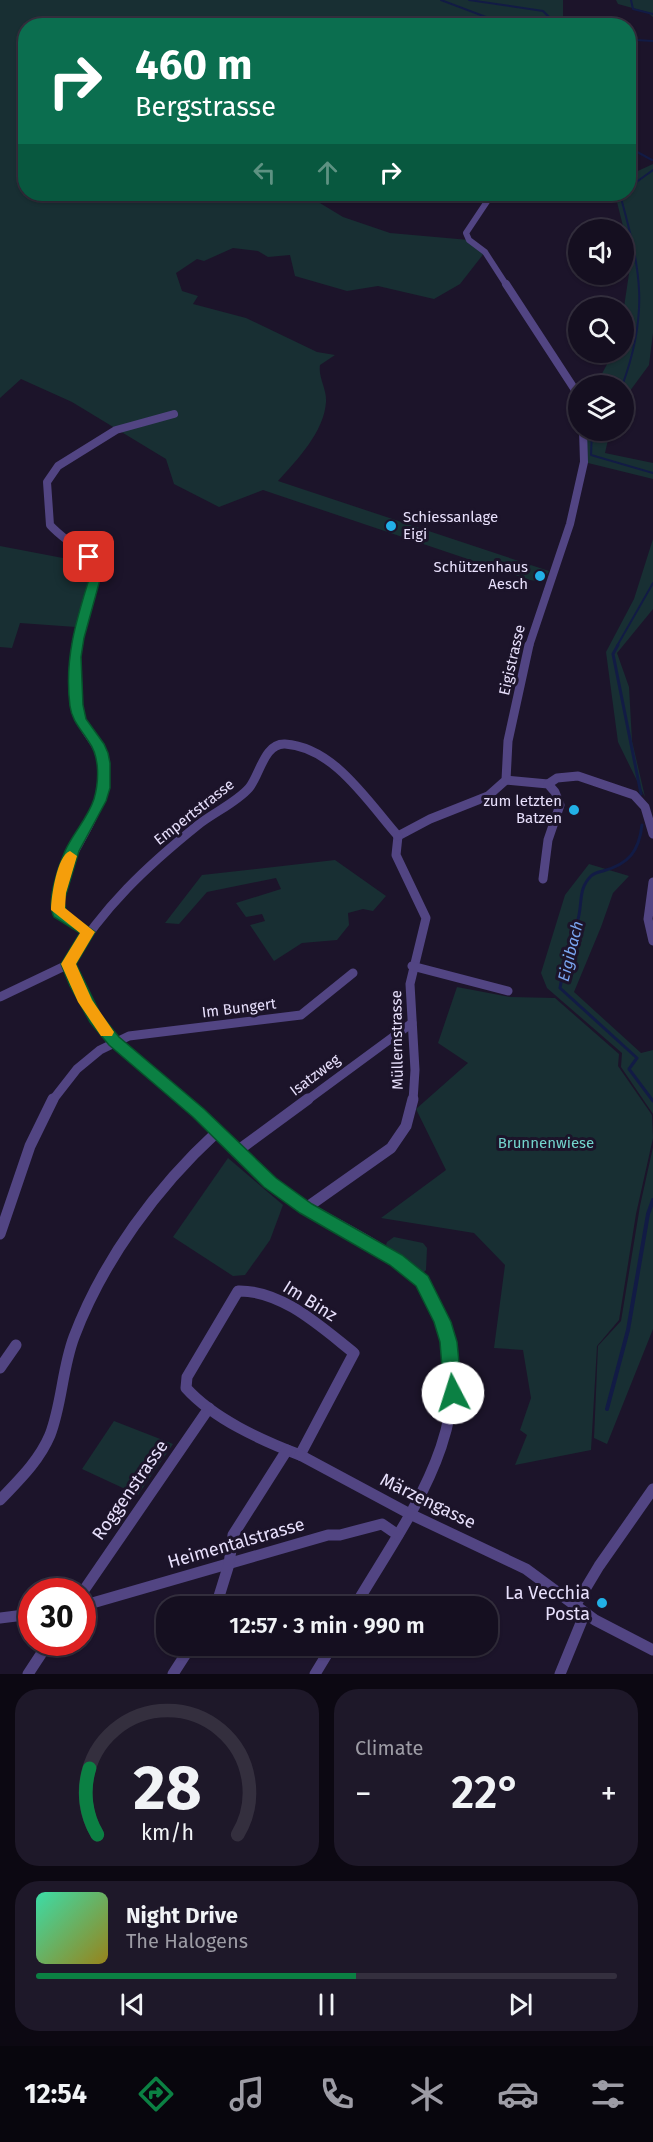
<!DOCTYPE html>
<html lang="en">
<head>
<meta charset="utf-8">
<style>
  :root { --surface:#150f20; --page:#1e1829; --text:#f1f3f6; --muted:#9d9ca5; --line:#342f3e; --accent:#0b8043 }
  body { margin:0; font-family:"Fira Sans",sans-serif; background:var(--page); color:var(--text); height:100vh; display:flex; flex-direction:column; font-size:22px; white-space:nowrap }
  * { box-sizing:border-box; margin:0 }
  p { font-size:20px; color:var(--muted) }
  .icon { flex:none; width:33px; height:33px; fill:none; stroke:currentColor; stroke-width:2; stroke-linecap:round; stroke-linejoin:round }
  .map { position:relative; height:1674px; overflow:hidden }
  .side { display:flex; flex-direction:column; gap:15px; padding:15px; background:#0c0812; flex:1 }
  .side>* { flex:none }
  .guide { position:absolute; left:18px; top:18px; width:618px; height:183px; border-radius:24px; box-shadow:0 2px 4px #0004,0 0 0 2px var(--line); background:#0b6e4f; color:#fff; overflow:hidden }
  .buttons { position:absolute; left:568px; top:219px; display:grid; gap:12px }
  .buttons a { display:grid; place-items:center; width:66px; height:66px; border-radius:50%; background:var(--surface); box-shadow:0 2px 4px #0004,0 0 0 2px var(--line); font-size:30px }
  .speed { position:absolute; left:18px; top:1578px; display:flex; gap:12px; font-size:30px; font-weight:700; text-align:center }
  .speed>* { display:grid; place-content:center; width:78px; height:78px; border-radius:50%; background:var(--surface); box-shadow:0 2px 4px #0004,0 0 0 2px var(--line); line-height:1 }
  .speed .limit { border:9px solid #d22; background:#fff; color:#111 }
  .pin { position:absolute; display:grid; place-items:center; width:51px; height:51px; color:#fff; margin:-26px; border-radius:12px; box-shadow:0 3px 9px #0006 }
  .me { position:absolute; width:66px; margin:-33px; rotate:355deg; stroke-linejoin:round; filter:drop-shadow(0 0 4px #0008) }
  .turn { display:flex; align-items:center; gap:21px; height:126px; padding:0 18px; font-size:27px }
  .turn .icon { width:78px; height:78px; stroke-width:2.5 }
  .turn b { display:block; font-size:42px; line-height:51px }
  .lanes { display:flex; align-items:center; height:57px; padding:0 18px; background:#0003; justify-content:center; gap:30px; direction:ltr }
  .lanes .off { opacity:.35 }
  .big { font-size:45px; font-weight:600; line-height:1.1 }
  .side .card { flex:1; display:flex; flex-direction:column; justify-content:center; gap:9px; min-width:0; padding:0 21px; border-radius:24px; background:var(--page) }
  .side .dial { align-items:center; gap:0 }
  .dial svg { height:156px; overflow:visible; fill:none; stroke:var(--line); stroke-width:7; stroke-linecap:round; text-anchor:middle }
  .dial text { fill:var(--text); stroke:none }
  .song { display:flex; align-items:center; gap:18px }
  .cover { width:72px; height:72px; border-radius:9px; background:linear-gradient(135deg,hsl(160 70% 55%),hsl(50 70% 35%)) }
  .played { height:6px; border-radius:3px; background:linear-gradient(90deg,var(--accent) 55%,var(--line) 55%) }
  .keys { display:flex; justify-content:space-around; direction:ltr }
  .heat { display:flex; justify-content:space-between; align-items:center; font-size:33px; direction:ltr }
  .side .tiles { flex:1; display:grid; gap:15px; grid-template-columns:1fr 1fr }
  .card:last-child { grid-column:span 2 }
  .trip { position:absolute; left:156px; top:1596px; width:342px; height:60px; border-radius:24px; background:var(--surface); box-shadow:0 2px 4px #0004,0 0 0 2px var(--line); font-weight:600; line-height:60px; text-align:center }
  .tab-bar { display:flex; height:96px; justify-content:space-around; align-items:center; background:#08060d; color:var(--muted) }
  .tab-bar .icon { width:42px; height:42px }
  .tab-bar .active { color:var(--accent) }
  .tab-bar b { font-size:27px; color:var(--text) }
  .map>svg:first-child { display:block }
</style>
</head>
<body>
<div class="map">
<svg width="653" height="1674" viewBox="0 0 653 1674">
  <rect width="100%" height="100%" fill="#1c142a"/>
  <g fill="#182f33">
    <path d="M0,0h563v26h-537v168h279l38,23 47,16 79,7 16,12 -25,32 -26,15 -56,-13 -31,5 -52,-15 -5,-21 -22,2 -10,-6 -25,-3 -29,13 -7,-2 -21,14 6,18 16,5 -5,8 53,14 71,34 18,3 -15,10c-2,13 7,24 6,37 -2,30 -29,58 -48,79l271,90 -6,11 -13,-2 -267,-90 -44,17 -45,-23 -8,-25 -94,-57 -51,-23 -21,19z"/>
    <path d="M616,0h37v17l-6,-5 -29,-8z"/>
    <path d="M653,164v169l-4,32 -25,34v-13l-28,-1 17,-32 11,-1v-45l6,-40 -6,-37 -9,-36h13l1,-19z"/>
    <path d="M583,431h27l-5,22 48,10v16l-69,-17z"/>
    <path d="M653,539v70l-36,44 12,34 3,54 13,56 -27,-55 -12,-90 28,-53z"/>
    <path d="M0,546l89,17v24l-13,40 -56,-4 -8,25 -12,-1z"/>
    <path d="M335,860l51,36 -13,15 -10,-2 -15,4 1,12 -12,15 -35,3 -28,18 -24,-36 15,-4 -3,-7 -16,3 -10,-14 45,-14 -5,-11 -69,14 -28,32 -14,-1 37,-48z"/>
    <path d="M589,864l40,12 -16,17 -12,34 -27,65 67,61 12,-3v64l-32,-47 1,-14 -75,-65 -6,-15 24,-78z"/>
    <path d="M457,987l53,10 45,1 64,56 -1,12 34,49 1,23 -17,76 -17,106 -22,26 -6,104 -76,15 12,-30 -7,-5 11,-32 -8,-48 -29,-2 11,-83 -31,-32 -93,-15 65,-48 -30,-61 52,-46 -30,-20z"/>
    <path d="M653,1147v182l-46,115 -13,-6 4,-92 23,-25 19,-115z"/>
    <path d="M228,1158l55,47 -13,35 -25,35 -12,1 -60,-39z"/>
    <path d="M394,1237l29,6 4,5 -1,22 -3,3 -37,-28 1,-3z"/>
    <path d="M114,1421l59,23 -35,51 -56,-26z"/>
  </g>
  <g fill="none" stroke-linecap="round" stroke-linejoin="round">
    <g stroke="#121b45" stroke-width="2">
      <path d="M441,0l69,26"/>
      <path d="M469,0l74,11 10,10 6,2"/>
      <path d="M631,0l2,9 20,5"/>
      <path d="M145,20l24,6"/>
      <path d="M628,40h4"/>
      <path d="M636,40l17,1"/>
      <path d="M628,147l24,13"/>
      <path d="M628,188l25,-18"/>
      <path d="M622,386c27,-73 19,-115 -1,-188l3,-4"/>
      <path d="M592,430l-1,25 62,18"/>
      <path d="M617,646l36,-63"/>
    </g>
    <g stroke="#121b45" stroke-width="3">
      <path d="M618,645l-5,9 28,140"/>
      <path d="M642,825c-3,26 -13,39 -39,46 -4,1 -9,2 -12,5 -12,12 -9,24 -12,39 -5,25 -15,48 -19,73l77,70 -8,11 24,32"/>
    </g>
    <path stroke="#121b45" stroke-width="4" d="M607,1409l21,-79 20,-116 5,-14"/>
    <path stroke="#524583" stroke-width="6" d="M492,194l-26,39 3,7 16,12 22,34"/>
    <g stroke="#524583" stroke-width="8">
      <path d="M506,284l73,112"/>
      <path d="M76,646l19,-70c-5,-25 -29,-33 -45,-51l-3,-43 11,-16 58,-36 58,-16"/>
      <path d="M529,646l41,-122 14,-62 -1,-32"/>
    </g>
    <g stroke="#524583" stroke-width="9">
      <path d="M76,645c-2,15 0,30 1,46 1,7 -1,15 1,23 8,26 28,30 25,67 -4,49 -51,82 -44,133l29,18"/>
      <path d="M506,780l42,4 7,8 5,13 -12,35 -5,39"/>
      <path d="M548,784l9,-6 21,-2 56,19 11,12 8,27"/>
      <path d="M398,836l32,-17 58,-23 18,-16 2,-39 21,-96"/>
      <path d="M398,836l-2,19 30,63 -16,66 5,86 -2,31"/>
      <path d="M653,882l-5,37 5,22"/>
      <path d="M412,966l96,25"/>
      <path d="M0,997l69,-33"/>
      <path d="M52,1101l25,-32 23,-19 29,-14 172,-21 52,-42"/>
      <path d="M185,1101l-71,-60 -29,-39 -16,-38c33,-56 78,-98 129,-139 15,-12 39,-23 51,-37 11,-13 15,-45 36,-44 49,3 83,58 113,92"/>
      <path d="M306,1101l106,-78"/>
    </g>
    <g stroke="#524583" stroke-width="11">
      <path d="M183,1099c31,26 57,59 89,84 41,33 93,51 134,84 16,12 25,29 33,48 46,105 -33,204 -84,291"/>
      <path d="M236,1152l72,-53"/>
      <path d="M306,1208l85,-60 15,-22 7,-27"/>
      <path d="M0,1234l30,-88 23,-47"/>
      <path d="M238,1291c44,-1 83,36 116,62l-54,102c-39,-15 -86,-36 -114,-67l1,-11z"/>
      <path d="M0,1368l16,-23"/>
      <path d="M300,1455l110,59 116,55 69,51 58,30"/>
      <path d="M0,1500c19,-20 39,-39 50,-65 12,-31 12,-66 24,-98 29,-77 83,-150 143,-205"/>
      <path d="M82,1593l127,-185"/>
      <path d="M82,1606l246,-71h12l42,-11 16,11"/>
      <path d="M216,1606l13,-42 4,-29 54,-85"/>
      <path d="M575,1606l24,-40 54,-77"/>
      <path d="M0,1618l32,-4"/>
      <path d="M28,1674l21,-32"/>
      <path d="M173,1674l18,-28"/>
      <path d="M315,1674l17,-28"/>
      <path d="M560,1674l25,-61"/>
    </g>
  </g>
  <path fill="#0b8043" stroke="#07532c" stroke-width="1.5" d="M89,554l4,1 8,11v10l-17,62 -3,19 2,48 3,14 18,25 4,9 2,10v25l-4,13 -27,50 -15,50 2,10 29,21 -19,32 25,51 18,22 85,72 72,69 36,26 90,51 26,21 23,46 6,20 5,51 -3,6 -6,2 -6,-2 -3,-6 -4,-51 -6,-20 -18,-36 -26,-21 -90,-52 -36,-26 -71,-70 -84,-72 -19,-23 -20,-36 -9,-22 19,-31 -26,-16c-8,-15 4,-50 11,-66 8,-18 23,-33 29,-52 5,-17 6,-42 -5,-57 -8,-13 -17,-21 -19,-36 -6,-47 6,-85 20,-130l-1,-10 -6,-9z"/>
  <path fill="#f59e0b" d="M70,851l7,5 -11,37 -1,15 30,24 -19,32 16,36 22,32 -2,4h-11l-23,-34 -17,-38 19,-31 -29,-23c0,-12 6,-55 19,-59z"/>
  <g fill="#22b0e6" stroke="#1c142a" stroke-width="2">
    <circle cx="391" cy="526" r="6"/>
    <circle cx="540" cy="576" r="6"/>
    <circle cx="574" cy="810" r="6"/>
    <circle cx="602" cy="1603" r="6"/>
  </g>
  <g text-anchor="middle" stroke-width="6" stroke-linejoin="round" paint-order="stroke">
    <g font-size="15" fill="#e8e0fc" stroke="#1c142a" text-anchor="end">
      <text x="403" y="522" text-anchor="start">Schiessanlage<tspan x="403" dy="17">Eigi</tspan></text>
      <text x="528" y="572">Schützenhaus<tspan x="528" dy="17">Aesch</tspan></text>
      <text x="562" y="806">zum letzten<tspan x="562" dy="17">Batzen</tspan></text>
    </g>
    <g font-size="15" fill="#e8e0fc" stroke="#1c142a">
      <text transform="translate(512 660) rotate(-77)" y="5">Eigistrasse</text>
      <text transform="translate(194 812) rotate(-38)" y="5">Empertstrasse</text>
      <text transform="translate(239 1008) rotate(-7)" y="5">Im Bungert</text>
      <text transform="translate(397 1040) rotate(-91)" y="5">Müllernstrasse</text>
      <text transform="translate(315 1075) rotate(-37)" y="5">Isatzweg</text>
    </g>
    <g font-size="15" fill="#73d5ce" stroke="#1c142a">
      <text x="546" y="1148">Brunnenwiese</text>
    </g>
    <g font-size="16" font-style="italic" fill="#7aa5f0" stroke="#1c142a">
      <text transform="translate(570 951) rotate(-76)" y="6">Eigibach</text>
    </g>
    <g font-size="18" fill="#e8e0fc" stroke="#1c142a">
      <text transform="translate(310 1301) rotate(32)" y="6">Im Binz</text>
      <text transform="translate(130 1490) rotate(-55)" y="6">Roggenstrasse</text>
      <text transform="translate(428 1501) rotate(26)" y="6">Märzengasse</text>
      <text transform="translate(236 1543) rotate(-16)" y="6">Heimentalstrasse</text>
    </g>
    <g font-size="18" fill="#e8e0fc" stroke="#1c142a" text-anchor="end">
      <text x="590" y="1599">La Vecchia<tspan x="590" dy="21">Posta</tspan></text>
    </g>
  </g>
</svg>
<div class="buttons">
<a><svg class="icon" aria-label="sound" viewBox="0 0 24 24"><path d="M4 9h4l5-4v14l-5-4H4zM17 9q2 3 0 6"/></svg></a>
<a><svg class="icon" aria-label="search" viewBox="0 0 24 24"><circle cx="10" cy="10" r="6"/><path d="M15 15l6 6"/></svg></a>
<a><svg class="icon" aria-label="layers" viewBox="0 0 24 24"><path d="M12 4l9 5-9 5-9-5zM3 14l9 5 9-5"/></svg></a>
</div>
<div class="speed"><div class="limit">30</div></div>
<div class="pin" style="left:89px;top:557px;background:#d93025"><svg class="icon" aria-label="arrive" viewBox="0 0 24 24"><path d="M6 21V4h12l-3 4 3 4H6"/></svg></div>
<svg class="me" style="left:453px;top:1393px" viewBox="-20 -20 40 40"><circle r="19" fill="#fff"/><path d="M0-13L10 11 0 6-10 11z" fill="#0b8043"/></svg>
<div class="trip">12:57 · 3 min · 990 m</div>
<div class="guide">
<div class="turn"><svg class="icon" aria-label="right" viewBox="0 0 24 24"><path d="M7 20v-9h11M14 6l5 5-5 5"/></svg><div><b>460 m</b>Bergstrasse</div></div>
<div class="lanes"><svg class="icon off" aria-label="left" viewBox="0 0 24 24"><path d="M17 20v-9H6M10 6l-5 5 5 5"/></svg><svg class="icon off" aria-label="ahead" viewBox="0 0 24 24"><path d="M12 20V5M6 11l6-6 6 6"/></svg><svg class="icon" aria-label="right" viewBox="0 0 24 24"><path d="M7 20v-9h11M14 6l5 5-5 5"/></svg></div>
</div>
</div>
<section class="side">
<div class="tiles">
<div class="card dial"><svg viewBox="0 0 100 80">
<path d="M14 69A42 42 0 1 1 86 69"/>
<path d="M14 69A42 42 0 0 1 10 35" stroke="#0b8043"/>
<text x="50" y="56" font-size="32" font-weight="700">28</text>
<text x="50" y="72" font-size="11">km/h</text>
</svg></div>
<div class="card"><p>Climate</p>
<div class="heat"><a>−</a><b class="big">22°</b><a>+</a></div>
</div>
<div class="card">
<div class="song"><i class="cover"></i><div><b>Night Drive</b><p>The Halogens</p></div></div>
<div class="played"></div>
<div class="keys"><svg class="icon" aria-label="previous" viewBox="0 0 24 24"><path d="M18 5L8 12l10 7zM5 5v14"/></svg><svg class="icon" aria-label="pause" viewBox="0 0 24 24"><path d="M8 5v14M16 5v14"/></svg><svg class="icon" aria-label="next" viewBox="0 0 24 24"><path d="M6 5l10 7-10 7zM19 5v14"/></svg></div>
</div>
</div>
</section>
<nav class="tab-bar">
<b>12:54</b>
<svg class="icon active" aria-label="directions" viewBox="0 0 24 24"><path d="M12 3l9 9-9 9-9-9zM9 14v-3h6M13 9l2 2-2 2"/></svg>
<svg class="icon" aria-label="music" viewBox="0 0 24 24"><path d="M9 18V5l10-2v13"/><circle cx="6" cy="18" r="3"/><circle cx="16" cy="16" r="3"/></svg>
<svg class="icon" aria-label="phone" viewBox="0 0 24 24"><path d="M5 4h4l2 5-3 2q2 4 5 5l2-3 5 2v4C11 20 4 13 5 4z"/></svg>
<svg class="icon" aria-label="climate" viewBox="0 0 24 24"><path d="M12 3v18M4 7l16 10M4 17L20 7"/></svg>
<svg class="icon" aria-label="car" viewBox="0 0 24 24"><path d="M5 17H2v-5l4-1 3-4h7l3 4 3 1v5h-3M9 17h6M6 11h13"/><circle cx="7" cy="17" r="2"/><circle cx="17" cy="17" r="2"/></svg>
<svg class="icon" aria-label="filters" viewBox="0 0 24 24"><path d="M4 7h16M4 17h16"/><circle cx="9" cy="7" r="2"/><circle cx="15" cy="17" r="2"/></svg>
</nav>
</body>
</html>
